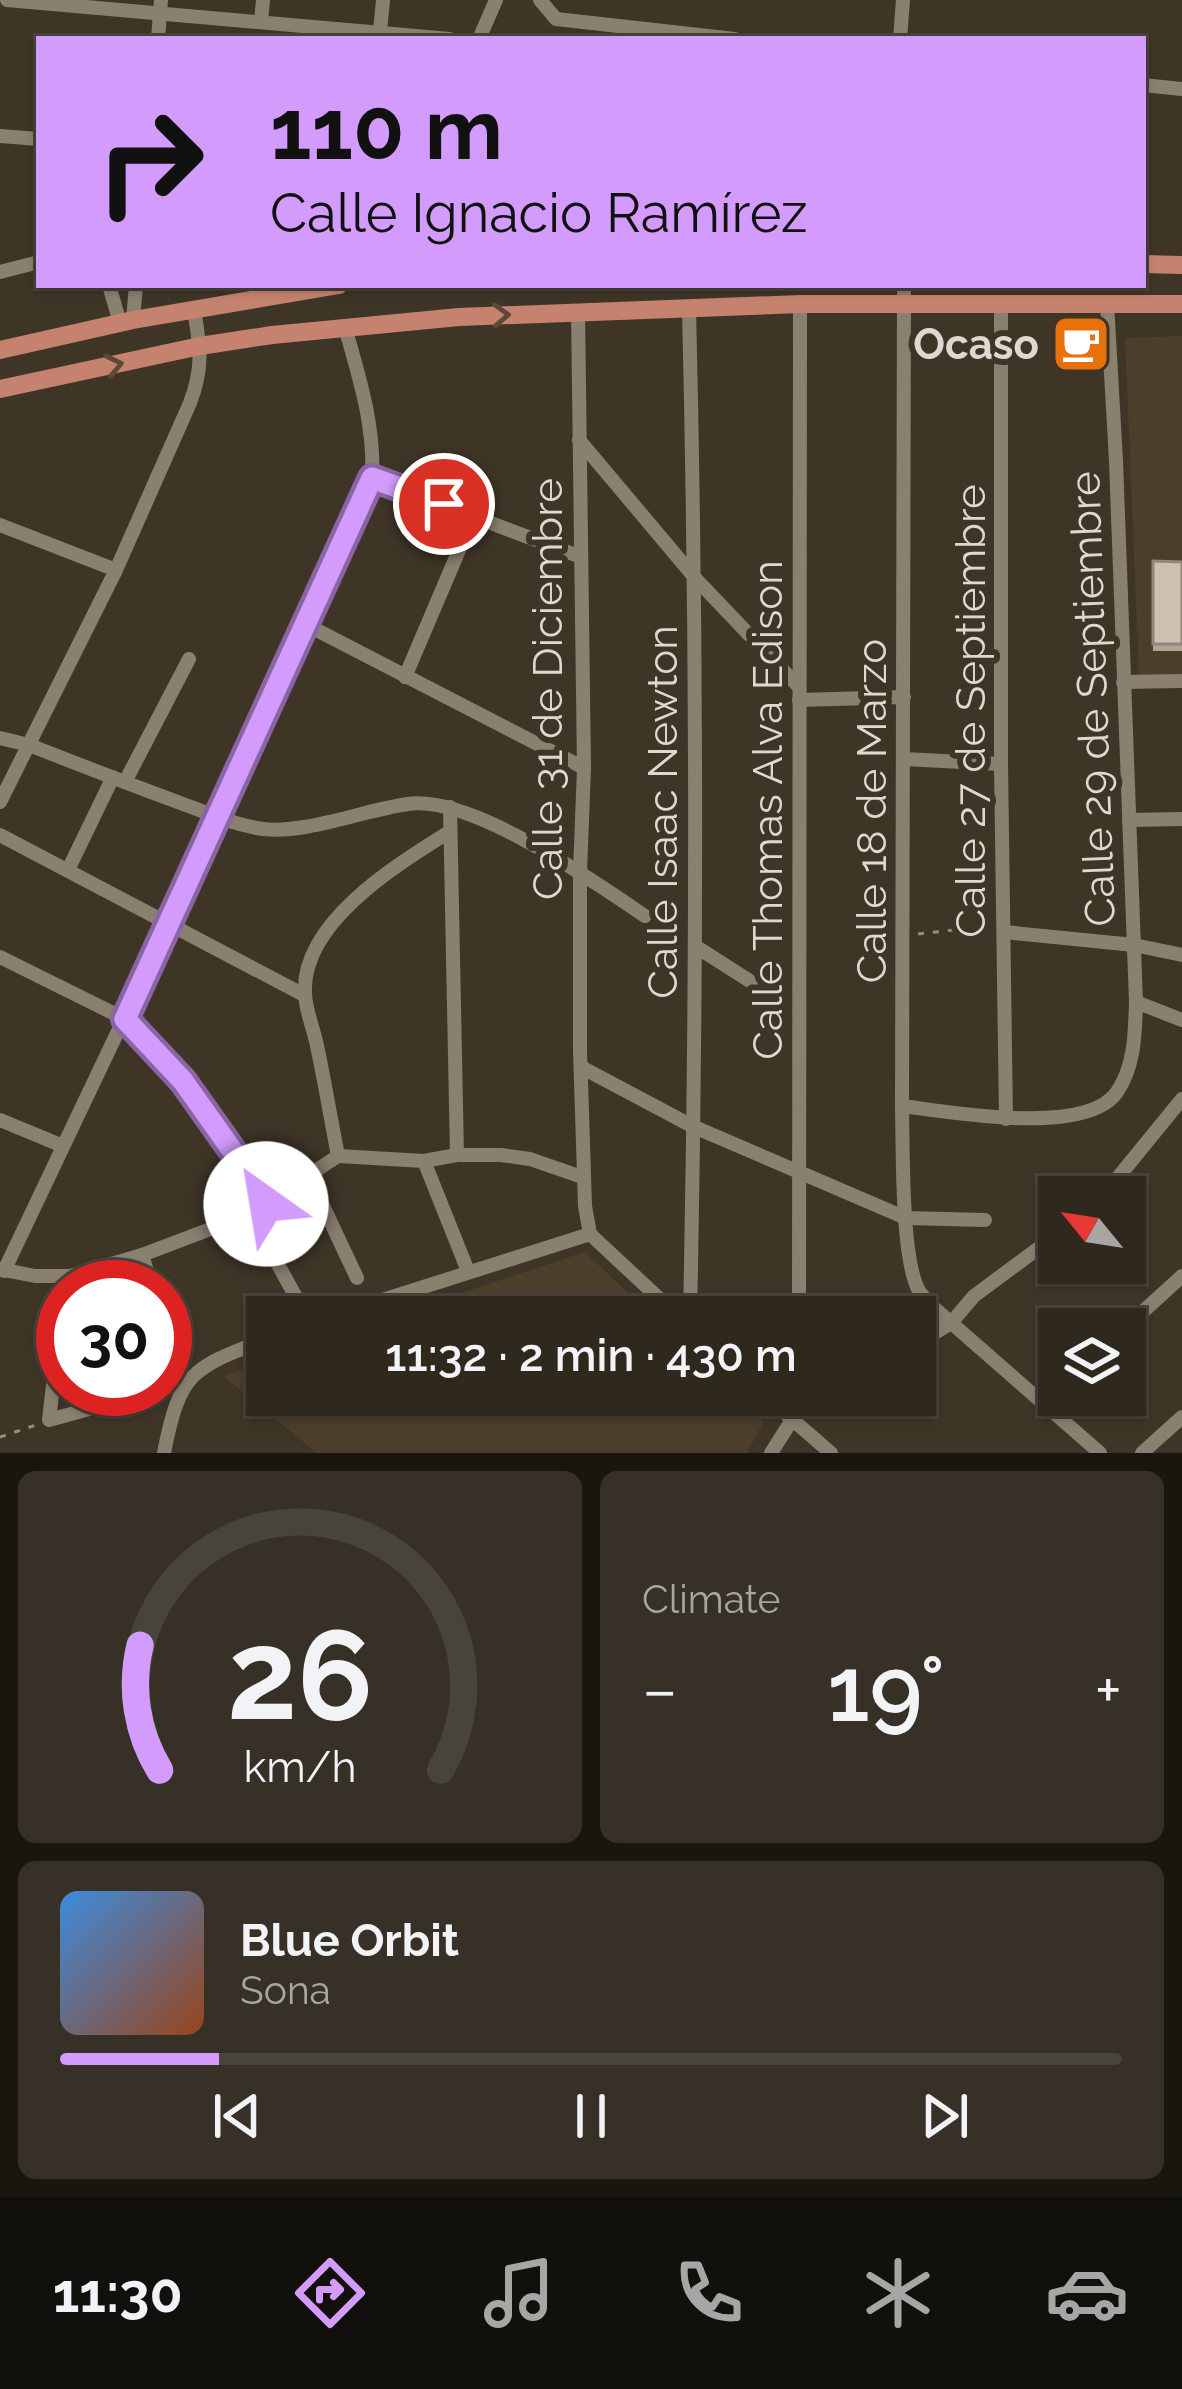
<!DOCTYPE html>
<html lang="en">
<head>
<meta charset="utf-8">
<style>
  :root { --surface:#2e281d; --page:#363026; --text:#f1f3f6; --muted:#a7a6a4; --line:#49443b; --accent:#d39cfc }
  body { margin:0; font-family:Raleway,sans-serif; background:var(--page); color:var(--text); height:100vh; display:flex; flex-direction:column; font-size:45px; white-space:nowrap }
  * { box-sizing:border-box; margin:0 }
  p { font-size:39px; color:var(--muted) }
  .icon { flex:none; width:66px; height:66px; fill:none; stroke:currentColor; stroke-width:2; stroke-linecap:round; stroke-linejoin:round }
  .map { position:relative; height:1453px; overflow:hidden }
  .panel { display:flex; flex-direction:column; gap:18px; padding:18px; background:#191610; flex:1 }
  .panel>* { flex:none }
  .hud { position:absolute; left:36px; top:36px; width:1110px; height:252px; border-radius:0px; box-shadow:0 3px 9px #0004,0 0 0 3px var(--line); background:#d39cfc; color:#111; overflow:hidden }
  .needle { width:78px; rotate:300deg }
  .fabs { position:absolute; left:1038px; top:1176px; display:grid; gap:24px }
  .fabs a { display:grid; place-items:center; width:108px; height:108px; border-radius:0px; background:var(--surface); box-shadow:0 3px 9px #0004,0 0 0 3px var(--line); font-size:60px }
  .speed { position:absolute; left:36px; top:1260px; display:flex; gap:24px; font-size:60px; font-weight:700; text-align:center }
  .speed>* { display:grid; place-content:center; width:156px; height:156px; border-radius:50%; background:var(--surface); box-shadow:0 3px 9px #0004,0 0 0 3px var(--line); line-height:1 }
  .speed .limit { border:18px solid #d22; background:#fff; color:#111 }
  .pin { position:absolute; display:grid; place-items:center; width:102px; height:102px; color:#fff; margin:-51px; border:6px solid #fff; border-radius:50%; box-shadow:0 3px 12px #0007 }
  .me { position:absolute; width:132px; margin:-66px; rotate:328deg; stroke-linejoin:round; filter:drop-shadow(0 0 9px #0008) }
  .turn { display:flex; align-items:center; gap:42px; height:252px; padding:0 36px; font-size:54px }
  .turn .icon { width:156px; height:156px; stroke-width:2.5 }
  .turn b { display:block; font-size:84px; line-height:102px }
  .big { font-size:90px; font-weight:600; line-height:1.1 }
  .panel .widget { flex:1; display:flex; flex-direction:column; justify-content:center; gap:18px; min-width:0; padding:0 42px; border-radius:18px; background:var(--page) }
  .panel .dial { align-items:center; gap:0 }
  .dial svg { height:312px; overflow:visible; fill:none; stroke:var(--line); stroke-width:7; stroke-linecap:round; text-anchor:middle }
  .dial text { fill:var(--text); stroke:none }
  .song { display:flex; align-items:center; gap:36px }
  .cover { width:144px; height:144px; border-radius:18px; background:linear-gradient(135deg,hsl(210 70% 55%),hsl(20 70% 35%)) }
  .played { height:12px; border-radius:6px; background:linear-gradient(90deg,var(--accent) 15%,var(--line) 15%) }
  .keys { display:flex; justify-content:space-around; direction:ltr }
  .heat { display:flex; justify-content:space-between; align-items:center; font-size:66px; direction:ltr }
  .panel .tiles { flex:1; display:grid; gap:18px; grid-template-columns:1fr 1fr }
  .widget:last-child { grid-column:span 2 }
  .trip { position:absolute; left:246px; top:1296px; width:690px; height:120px; border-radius:0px; background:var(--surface); box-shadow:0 3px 9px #0004,0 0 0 3px var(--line); font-weight:600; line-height:120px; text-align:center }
  .dock { display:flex; height:192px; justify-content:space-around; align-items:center; background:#12100c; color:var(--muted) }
  .dock .icon { width:84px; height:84px }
  .dock .current { color:var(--accent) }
  .dock b { font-size:54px; color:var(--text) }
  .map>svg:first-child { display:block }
</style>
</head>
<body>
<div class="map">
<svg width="1182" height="1453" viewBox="0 0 1182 1453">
  <rect width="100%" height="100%" fill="#3e3527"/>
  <g fill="#4b3e2a">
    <path d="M1182,336v340l-43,1 -14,-339z"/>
    <path d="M585,1252l69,65h-265z"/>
    <path d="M267,1360v35h469l28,26 -17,32h-430l-94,-77z"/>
  </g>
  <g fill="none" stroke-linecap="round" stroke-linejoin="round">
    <g stroke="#958e83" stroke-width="3" stroke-dasharray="6 9" stroke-linecap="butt">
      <path d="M918,934l53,-6 21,3"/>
      <path d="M0,1437l36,-12"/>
    </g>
    <g stroke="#8a8070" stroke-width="14">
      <path d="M7,0l443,39"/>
      <path d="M540,0l16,19 179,20"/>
      <path d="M261,21l2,-21"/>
      <path d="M380,32l3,-32"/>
      <path d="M158,39l3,-39"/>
      <path d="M479,39l17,-39"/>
      <path d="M900,39l3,-39"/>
      <path d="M1143,85l39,4"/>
      <path d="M0,136l39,3"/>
      <path d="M0,272l39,-10"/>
      <path d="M109,285l11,38"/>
      <path d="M904,285l-2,821c1,41 -1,153 17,185 4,6 9,10 13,15l168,147"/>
      <path d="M1001,302v462l5,355"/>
      <path d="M689,308c8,336 8,673 1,1009"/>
      <path d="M578,311l6,457 -4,104v178l5,156 5,28 89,83"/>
      <path d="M133,320l3,-35"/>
      <path d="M579,440l117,139 103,108"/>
      <path d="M372,478l209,79"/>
      <path d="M0,525l116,45"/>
      <path d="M305,624l279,144"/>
      <path d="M405,677l69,-162"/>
      <path d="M1123,682l59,-1"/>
      <path d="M799,700l105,-3"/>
      <path d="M0,738l29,7c49,19 97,38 146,56 28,10 58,24 88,28 43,5 101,-19 145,-25 63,-9 184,76 237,112"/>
      <path d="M904,759l97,5"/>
      <path d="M125,782l64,-123"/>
      <path d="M0,802l116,-232 74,-167c14,-37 10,-56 4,-94"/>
      <path d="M450,807l7,348"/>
      <path d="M1129,820l53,-1"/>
      <path d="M0,835l304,160"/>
      <path d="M68,870l45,-93"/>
      <path d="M1004,932l130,13 48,10"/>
      <path d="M695,946l80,51"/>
      <path d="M0,957l125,62 58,62 56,79 27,44"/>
      <path d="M1136,1002l46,18"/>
      <path d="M581,1067l111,59 214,92 79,2"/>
      <path d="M902,1106c49,6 184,31 215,-14 18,-27 18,-59 19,-90l-20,-541 -9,-158"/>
      <path d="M0,1120l63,26"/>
      <path d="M338,1156c-7,-36 -13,-73 -21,-110 -3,-17 -12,-36 -12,-54 -3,-70 93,-128 144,-160"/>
      <path d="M424,1161l44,110"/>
      <path d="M309,1176l48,102"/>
      <path d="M1102,1197l80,-98"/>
      <path d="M250,1214l57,103"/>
      <path d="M142,1255l10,32"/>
      <path d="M0,1269l35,7h35l72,-21 108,-41 88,-58 86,5 33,-6h44l29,4 52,18"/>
      <path d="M4,1271l144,-303 224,-490c3,-52 -13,-101 -27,-151"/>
      <path d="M329,1317l261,-83"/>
      <path d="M799,1317l1,-1013"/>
      <path d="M1124,1329l58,-53"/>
      <path d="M165,1334l6,24"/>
      <path d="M63,1337l-8,31 -6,52 113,-31"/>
      <path d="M915,1345l36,-22 23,-27 85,-63"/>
      <path d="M764,1395l67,58"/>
      <path d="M164,1453c16,-82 28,-85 103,-114"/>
      <path d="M771,1453l26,-41 32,-17"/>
      <path d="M1142,1453l40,-36"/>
    </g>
    <g stroke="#c5826e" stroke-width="18">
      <path d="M1143,264l39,1"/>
      <path d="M0,350l133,-30 206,-35"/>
      <path d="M0,389l200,-43 72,-11 187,-18 341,-13h382"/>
    </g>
  </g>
  <g fill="#afa697">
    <path d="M1153,561l29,1v89h-29z"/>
    <path d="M593,1395h19l-8,9z"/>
  </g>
  <g fill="#ccc1b0" stroke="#8f877b" stroke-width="3">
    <path d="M1153,561l29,1v82h-29z"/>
    <path d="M638,1310l9,7h-15z"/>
  </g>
  <defs><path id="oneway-chevron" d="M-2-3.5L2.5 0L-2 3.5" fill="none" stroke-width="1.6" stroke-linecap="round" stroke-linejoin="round" transform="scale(3)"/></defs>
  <g stroke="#604839">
    <use href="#oneway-chevron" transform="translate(501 315) rotate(-3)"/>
    <use href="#oneway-chevron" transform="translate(114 365) rotate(-12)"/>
  </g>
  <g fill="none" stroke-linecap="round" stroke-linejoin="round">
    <defs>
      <path id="route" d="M266,1204l-27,-44 -56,-79 -58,-62 247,-541 72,26"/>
    </defs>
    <use href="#route" stroke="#8965a4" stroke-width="30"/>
    <use href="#route" stroke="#d39cfc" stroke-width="21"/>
  </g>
  <defs>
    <symbol id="cafe-square" viewBox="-11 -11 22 22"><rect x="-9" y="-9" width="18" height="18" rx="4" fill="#e8710a" stroke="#3e3527"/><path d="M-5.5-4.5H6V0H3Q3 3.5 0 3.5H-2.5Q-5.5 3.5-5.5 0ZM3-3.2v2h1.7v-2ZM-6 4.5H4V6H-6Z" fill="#fff"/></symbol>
  </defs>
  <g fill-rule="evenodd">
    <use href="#cafe-square" x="1048" y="311" width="66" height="66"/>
  </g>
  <g text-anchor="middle" stroke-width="12" stroke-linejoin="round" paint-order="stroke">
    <g font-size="42" font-weight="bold" fill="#ded8d0" stroke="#3e3527" text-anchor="end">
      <text x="1039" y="359">Ocaso</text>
    </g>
    <g font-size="42" fill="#ded8d0" stroke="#3e3527">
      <text transform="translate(547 689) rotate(-90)" y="15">Calle 31 de Diciembre</text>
      <text transform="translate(1092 699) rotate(-92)" y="15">Calle 29 de Septiembre</text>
      <text transform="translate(970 711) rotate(-90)" y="15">Calle 27 de Septiembre</text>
      <text transform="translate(767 810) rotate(-90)" y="15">Calle Thomas Alva Edison</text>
      <text transform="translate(871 811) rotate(-90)" y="15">Calle 18 de Marzo</text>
      <text transform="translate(662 812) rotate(-90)" y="15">Calle Isaac Newton</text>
    </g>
  </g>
</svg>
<div class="fabs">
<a><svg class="needle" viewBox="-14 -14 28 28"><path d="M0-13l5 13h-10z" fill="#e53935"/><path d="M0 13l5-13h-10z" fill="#a7a6a4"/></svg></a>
<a><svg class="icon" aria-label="layers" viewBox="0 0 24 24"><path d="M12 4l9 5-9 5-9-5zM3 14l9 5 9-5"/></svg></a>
</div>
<div class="speed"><div class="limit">30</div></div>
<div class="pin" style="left:444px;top:504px;background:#d93025"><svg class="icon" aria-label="arrive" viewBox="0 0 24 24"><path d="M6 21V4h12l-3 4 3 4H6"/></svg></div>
<svg class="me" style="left:266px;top:1204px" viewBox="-20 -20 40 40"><circle r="19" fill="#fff"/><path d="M0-13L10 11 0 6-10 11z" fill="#d39cfc"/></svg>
<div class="trip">11:32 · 2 min · 430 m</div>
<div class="hud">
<div class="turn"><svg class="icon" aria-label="right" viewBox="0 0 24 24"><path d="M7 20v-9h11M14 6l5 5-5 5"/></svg><div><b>110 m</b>Calle Ignacio Ramírez</div></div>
</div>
</div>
<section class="panel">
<div class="tiles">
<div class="widget dial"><svg viewBox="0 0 100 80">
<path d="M14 69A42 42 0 1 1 86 69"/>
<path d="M14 69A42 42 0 0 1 9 37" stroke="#d39cfc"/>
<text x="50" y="56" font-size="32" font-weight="700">26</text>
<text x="50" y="72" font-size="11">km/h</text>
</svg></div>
<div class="widget"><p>Climate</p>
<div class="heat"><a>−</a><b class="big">19°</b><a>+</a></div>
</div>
<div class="widget">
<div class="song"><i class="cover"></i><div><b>Blue Orbit</b><p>Sona</p></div></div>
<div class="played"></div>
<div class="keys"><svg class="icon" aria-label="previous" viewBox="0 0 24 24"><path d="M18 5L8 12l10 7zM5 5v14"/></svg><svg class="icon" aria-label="pause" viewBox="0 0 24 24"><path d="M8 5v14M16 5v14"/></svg><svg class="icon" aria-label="next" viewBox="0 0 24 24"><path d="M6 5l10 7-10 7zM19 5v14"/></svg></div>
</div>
</div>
</section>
<nav class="dock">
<b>11:30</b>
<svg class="icon current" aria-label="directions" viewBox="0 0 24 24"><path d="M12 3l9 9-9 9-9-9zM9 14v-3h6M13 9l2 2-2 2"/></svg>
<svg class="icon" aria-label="music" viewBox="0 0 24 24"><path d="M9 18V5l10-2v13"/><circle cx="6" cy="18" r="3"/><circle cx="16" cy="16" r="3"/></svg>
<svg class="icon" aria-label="phone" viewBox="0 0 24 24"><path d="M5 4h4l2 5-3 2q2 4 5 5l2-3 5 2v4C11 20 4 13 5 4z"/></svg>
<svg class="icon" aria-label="climate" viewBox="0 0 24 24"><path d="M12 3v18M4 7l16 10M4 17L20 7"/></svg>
<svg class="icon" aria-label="car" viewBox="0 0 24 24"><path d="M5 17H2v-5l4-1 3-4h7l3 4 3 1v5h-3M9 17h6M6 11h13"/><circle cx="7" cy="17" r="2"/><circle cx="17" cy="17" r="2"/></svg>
</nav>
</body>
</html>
